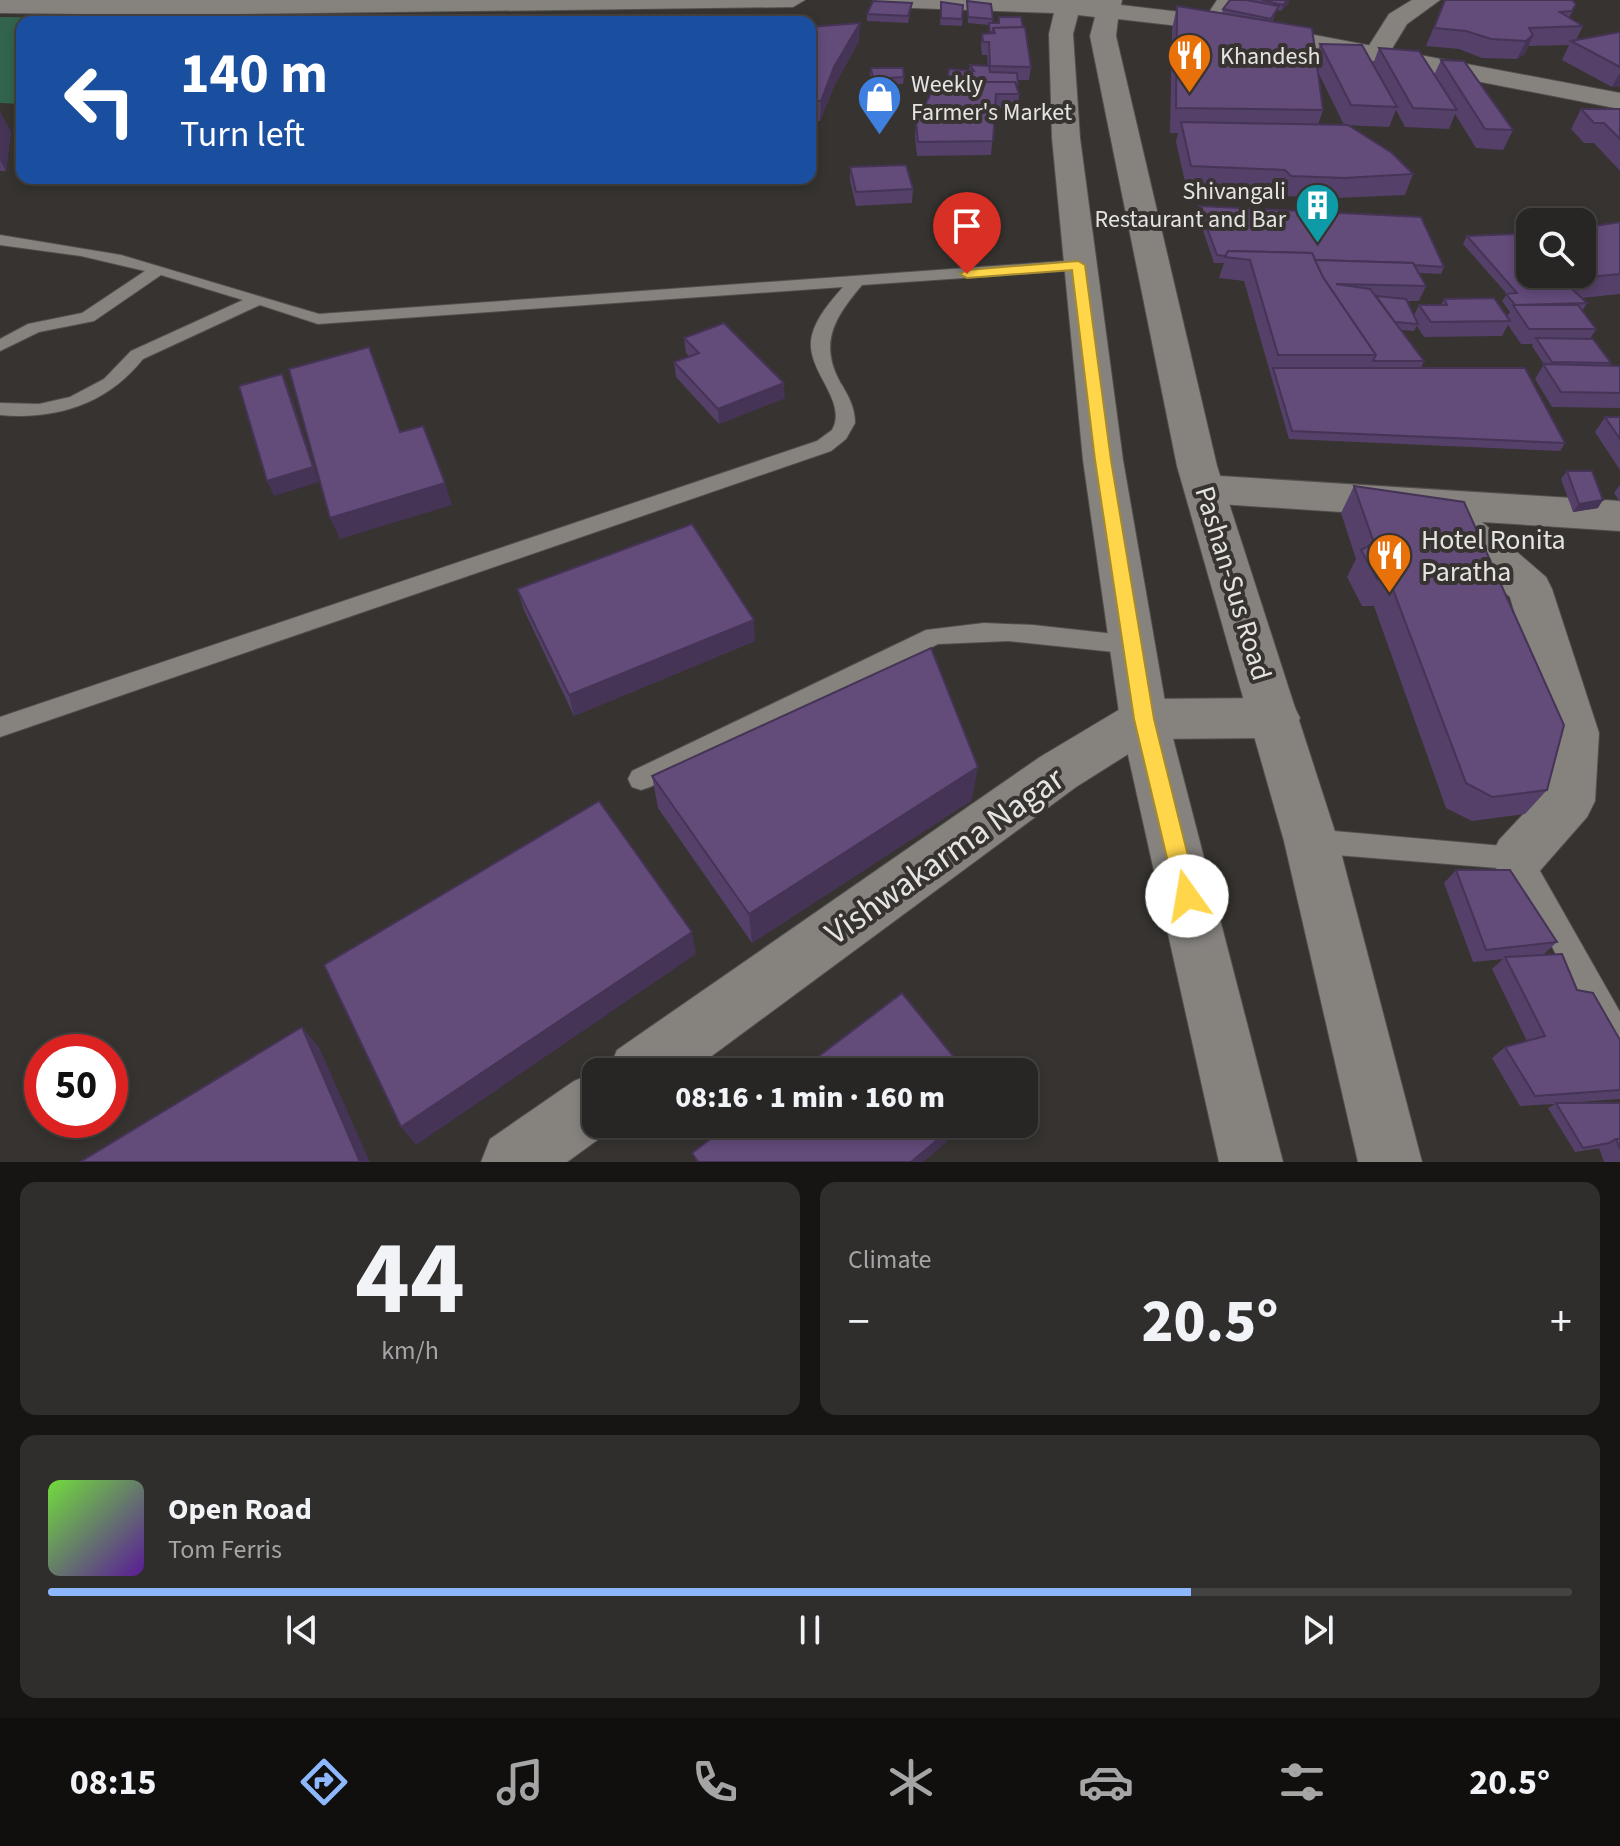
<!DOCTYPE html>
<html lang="en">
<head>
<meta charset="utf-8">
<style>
  :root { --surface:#282624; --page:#302e2c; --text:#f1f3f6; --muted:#a5a5a6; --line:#444341; --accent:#8eb8fd }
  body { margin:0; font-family:"Source Sans 3",sans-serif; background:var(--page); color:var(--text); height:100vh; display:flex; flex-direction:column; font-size:30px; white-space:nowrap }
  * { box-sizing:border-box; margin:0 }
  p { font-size:26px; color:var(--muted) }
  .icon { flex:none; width:44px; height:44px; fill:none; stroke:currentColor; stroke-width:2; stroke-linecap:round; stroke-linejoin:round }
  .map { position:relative; height:1162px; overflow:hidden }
  .sheet { display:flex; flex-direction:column; gap:20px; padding:20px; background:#161514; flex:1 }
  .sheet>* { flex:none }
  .banner { position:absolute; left:16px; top:16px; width:800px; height:168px; border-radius:16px; box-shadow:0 4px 12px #0003,0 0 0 2px var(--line); background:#1a4fa0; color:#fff; overflow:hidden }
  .fabs { position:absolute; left:1516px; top:208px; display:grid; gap:16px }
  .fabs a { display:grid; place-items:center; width:80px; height:80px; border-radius:16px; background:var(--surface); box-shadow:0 4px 12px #0003,0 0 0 2px var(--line); font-size:40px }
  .speed { position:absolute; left:24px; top:1034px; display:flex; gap:16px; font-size:40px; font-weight:700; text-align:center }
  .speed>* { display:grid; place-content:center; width:104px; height:104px; border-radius:50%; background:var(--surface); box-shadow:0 4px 12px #0003,0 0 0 2px var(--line); line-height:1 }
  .speed .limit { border:12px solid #d22; background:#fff; color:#111 }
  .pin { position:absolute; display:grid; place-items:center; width:68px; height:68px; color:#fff; margin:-82px -34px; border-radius:50% 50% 50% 0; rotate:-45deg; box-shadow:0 0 8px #0007 }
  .pin .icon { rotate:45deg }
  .me { position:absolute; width:88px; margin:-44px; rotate:347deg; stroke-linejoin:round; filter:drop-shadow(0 0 6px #0008) }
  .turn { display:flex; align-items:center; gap:28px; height:168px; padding:0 32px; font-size:36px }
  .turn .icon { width:104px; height:104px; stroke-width:2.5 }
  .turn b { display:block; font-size:56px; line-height:68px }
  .big { font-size:60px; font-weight:800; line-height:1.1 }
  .sheet .tile { flex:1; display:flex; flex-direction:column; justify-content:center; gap:12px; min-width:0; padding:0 28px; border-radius:16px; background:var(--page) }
  .sheet .dial { align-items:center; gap:0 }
  .dial b { font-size:104px; line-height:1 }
  .song { display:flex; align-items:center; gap:24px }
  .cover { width:96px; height:96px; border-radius:12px; background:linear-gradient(135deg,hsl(100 70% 55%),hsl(270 70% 35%)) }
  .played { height:8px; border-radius:4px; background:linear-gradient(90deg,var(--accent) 75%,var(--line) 75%) }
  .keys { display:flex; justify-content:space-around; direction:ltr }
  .heat { display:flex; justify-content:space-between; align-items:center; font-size:44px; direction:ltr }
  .sheet .tiles { flex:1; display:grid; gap:20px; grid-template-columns:1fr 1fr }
  .tile:last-child { grid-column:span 2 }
  .trip { position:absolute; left:582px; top:1058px; width:456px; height:80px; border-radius:16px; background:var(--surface); box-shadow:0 4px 12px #0003,0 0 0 2px var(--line); font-weight:800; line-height:80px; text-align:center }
  .tab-bar { display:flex; height:128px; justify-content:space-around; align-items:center; background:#100f0e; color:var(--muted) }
  .tab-bar .icon { width:56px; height:56px }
  .tab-bar .active { color:var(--accent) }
  .tab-bar b { font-size:36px; color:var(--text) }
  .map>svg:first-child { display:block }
</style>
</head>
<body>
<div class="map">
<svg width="1620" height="1162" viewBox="0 0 1620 1162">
  <rect width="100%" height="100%" fill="#363330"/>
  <path fill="#32644b" d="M0,17l131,1 -5,4h-104v82l-22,-1z"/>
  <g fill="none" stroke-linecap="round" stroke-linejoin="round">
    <defs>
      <g id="lane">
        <path d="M0,235l121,20 198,59 759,-54 8,5 -8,5 -216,15c-26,31 -44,57 -22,97 8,13 15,25 15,41l-9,16 -15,12 -831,286v-20l817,-276 15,-11c17,-30 -29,-61 -20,-95 5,-19 19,-34 31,-48l-525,37 -58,-19 -117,54c-36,45 -86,61 -143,56v-12l39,1 31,-7 34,-18 27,-28 112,-51 -82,-25 -67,46 -55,11 -39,19v-12l28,-15 54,-11 63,-42 -64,-15 -81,-11z"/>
        <path d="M984,623l49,2 100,11 8,3 4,6 -4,6 -8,3 -125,-13 -70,3 -288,143 -9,3 -9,-3 -4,-8 4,-8 294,-141z"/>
        <path d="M1311,829l216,19 93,164v44l-11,-4 -99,-183 -199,-16 -9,-4 -4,-8 4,-8z"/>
      </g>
      <g id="street">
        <path d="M1217,0h24l-18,28h-18l-3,-5z"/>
        <path d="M1412,0h28l-33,24 -22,36h-18l-4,-5 26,-41z"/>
        <path d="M1204,475l416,26v30l-138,-9 64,55 6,12 47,144 -4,68 -8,16 -50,57 -19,7 -19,-7 -8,-17 8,-17 45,-48 5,-59 -39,-136 -92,-80 -214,-14 -14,-4 -6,-10 6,-10z"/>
        <path d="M1276,698l17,6 7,14 -7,14 -17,6 -124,1 -76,48 -386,285h-82l9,-22 423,-293 87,-52 17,-6z"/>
        <path d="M596,1072v52l22,1 -51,37h-86l9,-23 84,-58z"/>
      </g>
      <g id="secondary">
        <path d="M0,0h805l-12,7 -628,8 -165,-2z"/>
        <path d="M873,0h249l-1,5 93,11 406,77v16l-406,-79 -96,-11 -2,17 101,430 121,375 84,321h-64l-74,-321 -107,-375 -87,-430 5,-19 -17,-2 -5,19 7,104 43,322 45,259 115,443h-64l-99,-443 -37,-259 -31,-322 -3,-104 5,-21 -169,-6z"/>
      </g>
    </defs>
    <use href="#lane" stroke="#524f4d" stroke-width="2"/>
    <use href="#street" stroke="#524f4d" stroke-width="2"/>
    <use href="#secondary" stroke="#524f4d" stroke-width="2"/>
    <use href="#lane" fill="#86837f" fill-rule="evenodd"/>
    <use href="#street" fill="#86837f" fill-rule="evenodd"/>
    <use href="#secondary" fill="#86837f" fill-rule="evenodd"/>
  </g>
  <g fill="#554069">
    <path d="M1230,0h59l-1,4 -7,7 -4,-1 -5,12 44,35 4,-13 53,20 6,-16 55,27 7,-15 72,70 -10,20 -27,-2 -21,-34 -6,15 -44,-2 -9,-17 -7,17 -45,-2 -27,-55 6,40 -5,15 95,49 -8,21 -69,3 -52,-2 -6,-6 -92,-4 -10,-44 2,-9h-8l2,-104 5,-23 45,7 1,-4z"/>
    <path d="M1445,0l131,4 -7,14 14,8 -7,14 44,-8v54l-8,1 -50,-27 7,-15 -41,1 -3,8 -8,5 -35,-1 -23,-9 -33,-3z"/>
    <path d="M967,1l26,18 -1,4h6l1,-6 32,50 -2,13h-12v9l2,5 -1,14h-23l-4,47 -74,1 -2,-20 1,-13 31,-41 2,-13 20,2 1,-6 18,1 -1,-11h-5l-1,-8 1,-13h7v-9l-21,-2z"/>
    <path d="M941,2l22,3 -1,21 -22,-1z"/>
    <path d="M911,9l-3,14 -41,-2v-7z"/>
    <path d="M810,27l49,14 -25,45 -14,35h-10z"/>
    <path d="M871,68l33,9 -1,7 -30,2 -3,-11z"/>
    <path d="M1581,109h39v62l-26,-28h-10l-13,-14z"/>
    <path d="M0,112l11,20 -5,39h-6z"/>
    <path d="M850,167l63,22 -1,14 -56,3 -6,-25z"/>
    <path d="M1199,206l245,61 -3,7 -22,-1 7,13 -7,15h-12l7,14 5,-10h22l3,-6 63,17 3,-4 -8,-11 5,-7 -44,-50 4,-8 63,38h52v-46l38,-6v72l-39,4 6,5 -5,8 14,18 -6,10 21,24 -1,3h10v42l-68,-1 -17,-28 9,-15 -12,-18 1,-2h-12l-13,-19 -6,11 -78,1 -7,-11 -3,5 -13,-1 23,31 -3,7 144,75 -5,8 -271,-12 -45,-158 -25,-3 5,-15h-10l-17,-50z"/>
    <path d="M684,338l101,60 -66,26 -43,-47 -2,-15 15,-6 -3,-3z"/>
    <path d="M1605,417h15v53l-25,-38z"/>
    <path d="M1567,471l31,37 -25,4 -12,-33z"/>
    <path d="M1620,485v17l-6,-9z"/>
    <path d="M1354,486l193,304 -22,24 -53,7 -26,-13 -72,-202h-12l-15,-29 9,-18 -15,-46z"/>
    <path d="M517,589l238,52 -181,75 -50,-106z"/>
    <path d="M652,776l320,24 -220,143 -94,-135z"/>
    <path d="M1456,870l101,72 -14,13 34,35 43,50v59l-55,4h55v59h-16l-5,-14h1l-25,4 -27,-44 7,-4 -35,2 -28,-48 13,-11 22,-6 -35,-72 11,-10 -30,3 -29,-79z"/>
  </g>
  <g fill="#453455">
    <path d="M1287,0h2l-1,4 -7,7 2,-6z"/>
    <path d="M860,23l-1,18 -25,45 -14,35 1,-20 13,-34z"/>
    <path d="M1533,35l-8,19 -8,5 9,-18z"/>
    <path d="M1620,72v14l-8,1z"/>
    <path d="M0,112l11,20 -5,39 -6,-11z"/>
    <path d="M282,374l7,15 30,93 -45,14 -7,-15z"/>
    <path d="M784,383l1,15 -66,26 -1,-15z"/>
    <path d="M445,483l7,22 -112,34 -10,-21z"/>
    <path d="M1603,500l-5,8 -25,4 6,-8z"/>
    <path d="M754,620l1,21 -181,75 -5,-21z"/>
    <path d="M978,767l-6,33 -220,143 -3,-29z"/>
    <path d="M692,932l4,22 -280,191 -15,-18z"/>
    <path d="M302,1027l17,20 51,115h-10z"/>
    <path d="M956,1124h12l-45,38h-12z"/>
  </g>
  <g fill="#634b7a" stroke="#453455" stroke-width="2">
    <path d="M1230,0h16l33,6 -8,13 -48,-10z"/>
    <path d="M1262,0h25l-4,5z"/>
    <path d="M1445,0h127l4,4 -4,7 -12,1 23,14 -54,2 4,7 -7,6 -35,-2 -25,-8 -32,-3z"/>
    <path d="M873,1l39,2 -4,13 -41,-2z"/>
    <path d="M967,1l24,3 2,15 -25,-2z"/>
    <path d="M941,2l22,3 -1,14 -21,-1z"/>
    <path d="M1177,6l135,22 11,82 -147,-2z"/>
    <path d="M999,17h22l2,10 -30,1v4h-3l-1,-9h10z"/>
    <path d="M860,23l-26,44 -13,34h-11v-74z"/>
    <path d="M1025,27l6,40 -41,-1 -1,-24h-6l-1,-8 13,-1 -2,-5z"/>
    <path d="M1620,32v35l-49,-26z"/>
    <path d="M1320,44l42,1 35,62 -46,-2z"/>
    <path d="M1379,48l40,3 38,59 -44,-2z"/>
    <path d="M1441,60l23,1 49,69 -28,-1z"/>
    <path d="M970,65l19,1 1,6 27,1 1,12h-2l-1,-3h-43l1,-5 -25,-1 1,-7 25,2z"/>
    <path d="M871,68h32l1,9 -31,2z"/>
    <path d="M932,82h83l4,12h-23l-3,47 -75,1 -2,-19 15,-30z"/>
    <path d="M1581,109h39v30l-16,-16h-10z"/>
    <path d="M1181,122l167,3 44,28 21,21 -69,4 -53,-2 -6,-6 -94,-4z"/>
    <path d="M906,165l7,24 -57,3 -6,-25z"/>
    <path d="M1199,206l222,11 23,50 -30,-2 -1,-2 -98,-3 -3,-7 -84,-2 -2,5 -9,-1z"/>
    <path d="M1620,222v52l-31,3 -7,-7v-42z"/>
    <path d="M1514,234l16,15v25h26l31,29 -72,2 -9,-11 11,-1 -50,-57z"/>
    <path d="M1228,251l84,2 11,24 53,78h-98l-28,-95 -25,-3z"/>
    <path d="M1315,260l98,3 13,23 -90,-2 34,5 54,72h-51l3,-6 -53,-78z"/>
    <path d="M1376,296l30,3 12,25 -23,-2z"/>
    <path d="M1494,298l16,23 -79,1 -12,-17h28l-3,-6z"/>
    <path d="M1513,305h65l18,24h-67z"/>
    <path d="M724,323l60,60 -66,26 -44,-47 25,-9 -15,-15z"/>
    <path d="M1536,338l57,1 18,24 -59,-1z"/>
    <path d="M369,347l31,85 23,-6 22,57 -115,35 -41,-149z"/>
    <path d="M1543,364l77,2v27l-59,-1z"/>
    <path d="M1273,368h252l40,75 -273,-12z"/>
    <path d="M282,374l31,93 -46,14 -28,-95z"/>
    <path d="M1605,417h15v22z"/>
    <path d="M1567,471h25l11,29 -24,4z"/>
    <path d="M1354,486l110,16 100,223 -17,65 -55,7 -26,-14 -77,-204h-12l-16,-29 13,-7z"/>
    <path d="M692,524l62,96 -185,75 -52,-106z"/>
    <path d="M931,648l47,119 -229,147 -97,-138z"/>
    <path d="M599,801l93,131 -291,195 -77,-162z"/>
    <path d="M1456,870h54l47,72 -71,8z"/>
    <path d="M1562,954l15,36 16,3 27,47v50l-85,6 -30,-49 40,-11 -40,-79z"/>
    <path d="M902,993l64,79h-168z"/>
    <path d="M302,1027l58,135h-280z"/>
    <path d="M1556,1103h64v36h-4l-7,4 -26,5z"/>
    <path d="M730,1124h226l-45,38h-213l-6,-9z"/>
    <path d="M1616,1139h4v10z"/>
  </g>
  <path fill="#ffd54a" stroke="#a68a30" stroke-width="2" d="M1078,261l7,4 26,195 43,259 44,177 -3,8 -8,3 -8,-3 -3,-8 -42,-177 -39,-259 -23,-190 -105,8 -7,-4 7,-4z"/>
  <defs>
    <symbol id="restaurant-pin" viewBox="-11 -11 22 30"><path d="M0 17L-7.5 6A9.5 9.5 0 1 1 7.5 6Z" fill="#e8710a" stroke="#363330"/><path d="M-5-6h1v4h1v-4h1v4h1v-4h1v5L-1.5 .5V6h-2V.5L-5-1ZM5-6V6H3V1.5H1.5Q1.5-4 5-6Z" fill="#fff"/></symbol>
    <symbol id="shop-pin" viewBox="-11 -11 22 30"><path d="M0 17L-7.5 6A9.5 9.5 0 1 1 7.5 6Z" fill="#3f7fe0" stroke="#363330"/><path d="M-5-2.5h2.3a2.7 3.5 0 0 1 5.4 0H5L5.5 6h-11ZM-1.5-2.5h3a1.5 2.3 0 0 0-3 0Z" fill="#fff"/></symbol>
    <symbol id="building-pin" viewBox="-11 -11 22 30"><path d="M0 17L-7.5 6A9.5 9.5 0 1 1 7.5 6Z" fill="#0f9aa8" stroke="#363330"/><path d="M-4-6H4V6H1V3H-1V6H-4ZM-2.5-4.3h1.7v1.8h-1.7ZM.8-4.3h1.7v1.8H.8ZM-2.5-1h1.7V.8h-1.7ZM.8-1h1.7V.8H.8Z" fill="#fff"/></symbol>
  </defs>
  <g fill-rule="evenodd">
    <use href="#restaurant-pin" x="1164" y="30" width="51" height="69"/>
    <use href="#shop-pin" x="854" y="72" width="51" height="69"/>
    <use href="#building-pin" x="1292" y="180" width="51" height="69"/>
    <use href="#restaurant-pin" x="1364" y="530" width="51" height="69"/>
  </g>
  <g text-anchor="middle" stroke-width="8" stroke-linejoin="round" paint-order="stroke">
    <g font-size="24" fill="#e6e4e2" stroke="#363330" text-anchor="start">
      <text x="1220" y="64">Khandesh</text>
      <text x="911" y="92">Weekly<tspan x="911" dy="28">Farmer's Market</tspan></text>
      <text x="1286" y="199" text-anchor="end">Shivangali<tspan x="1286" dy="28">Restaurant and Bar</tspan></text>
    </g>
    <g font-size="28" fill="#e6e4e2" stroke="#363330" text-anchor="start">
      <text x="1421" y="549">Hotel Ronita<tspan x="1421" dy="32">Paratha</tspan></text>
    </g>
    <g font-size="28" fill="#e6e4e2" stroke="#363330">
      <text transform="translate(1234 583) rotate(73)" y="10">Pashan-Sus Road</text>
    </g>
    <g font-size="34" fill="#e6e4e2" stroke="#363330">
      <text transform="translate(944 855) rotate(-35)" y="12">Vishwakarma Nagar</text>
    </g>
  </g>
</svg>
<div class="fabs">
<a><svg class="icon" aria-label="search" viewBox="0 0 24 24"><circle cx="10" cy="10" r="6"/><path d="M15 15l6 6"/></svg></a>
</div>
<div class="speed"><div class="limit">50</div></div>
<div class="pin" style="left:967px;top:274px;background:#d93025"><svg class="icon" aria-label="arrive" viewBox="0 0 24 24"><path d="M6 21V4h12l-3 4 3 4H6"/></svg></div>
<svg class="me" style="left:1187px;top:896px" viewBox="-20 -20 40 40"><circle r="19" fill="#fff"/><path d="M0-13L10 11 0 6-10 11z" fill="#ffd54a"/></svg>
<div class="trip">08:16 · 1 min · 160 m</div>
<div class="banner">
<div class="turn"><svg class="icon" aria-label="left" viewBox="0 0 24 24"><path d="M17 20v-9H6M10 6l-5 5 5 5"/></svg><div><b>140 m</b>Turn left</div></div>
</div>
</div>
<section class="sheet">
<div class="tiles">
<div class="tile dial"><b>44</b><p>km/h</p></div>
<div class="tile"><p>Climate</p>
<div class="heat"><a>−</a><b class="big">20.5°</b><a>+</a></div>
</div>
<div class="tile">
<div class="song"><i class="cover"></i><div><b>Open Road</b><p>Tom Ferris</p></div></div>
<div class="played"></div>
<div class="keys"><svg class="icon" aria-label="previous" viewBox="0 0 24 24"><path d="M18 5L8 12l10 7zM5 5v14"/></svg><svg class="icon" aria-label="pause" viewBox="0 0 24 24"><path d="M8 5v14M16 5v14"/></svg><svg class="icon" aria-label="next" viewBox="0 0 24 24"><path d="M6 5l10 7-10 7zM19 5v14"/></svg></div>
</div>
</div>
</section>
<nav class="tab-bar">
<b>08:15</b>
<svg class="icon active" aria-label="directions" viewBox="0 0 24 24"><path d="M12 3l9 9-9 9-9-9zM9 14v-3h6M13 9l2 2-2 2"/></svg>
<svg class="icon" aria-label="music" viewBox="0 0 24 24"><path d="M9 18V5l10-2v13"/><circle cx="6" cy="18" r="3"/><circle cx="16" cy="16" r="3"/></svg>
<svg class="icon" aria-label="phone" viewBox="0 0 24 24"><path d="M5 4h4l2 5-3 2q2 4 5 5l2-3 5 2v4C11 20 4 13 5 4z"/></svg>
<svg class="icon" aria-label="climate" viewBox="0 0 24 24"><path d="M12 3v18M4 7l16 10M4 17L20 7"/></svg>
<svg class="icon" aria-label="car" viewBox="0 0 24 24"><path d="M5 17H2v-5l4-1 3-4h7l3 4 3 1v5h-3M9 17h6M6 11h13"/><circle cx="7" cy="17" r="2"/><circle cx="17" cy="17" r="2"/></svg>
<svg class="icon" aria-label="filters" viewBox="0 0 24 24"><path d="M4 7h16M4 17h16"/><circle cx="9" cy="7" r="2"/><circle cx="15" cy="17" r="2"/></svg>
<b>20.5°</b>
</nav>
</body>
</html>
